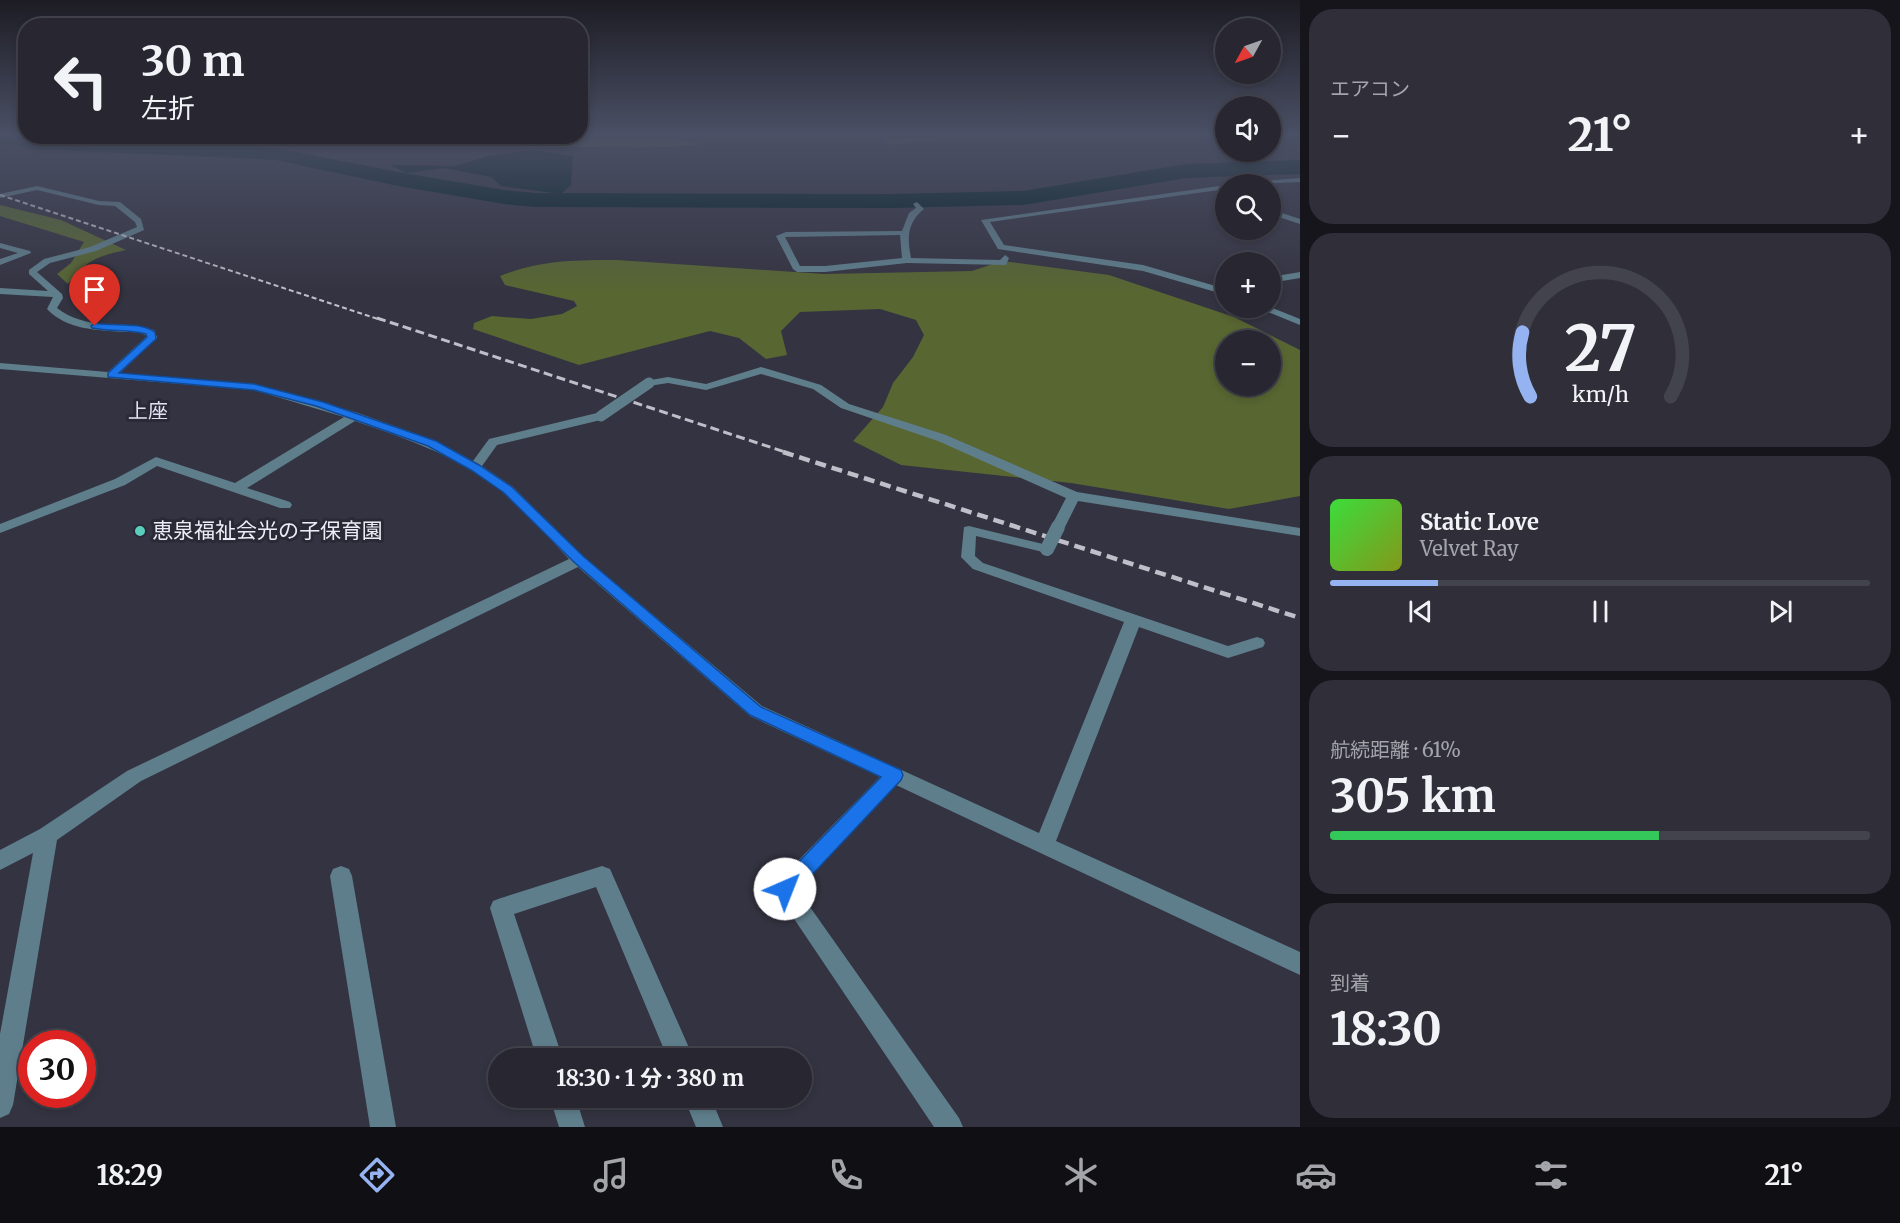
<!DOCTYPE html>
<html lang="ja">
<head>
<meta charset="utf-8">
<style>
  :root { --surface:#272631; --page:#2f2e39; --text:#f1f3f6; --muted:#a4a5ab; --line:#43434d; --accent:#95b2f1 }
  body { margin:0; font-family:Merriweather,"Noto Sans JP",serif; background:var(--page); color:var(--text); height:100vh; display:flex; flex-direction:column; font-size:22px; white-space:nowrap }
  * { box-sizing:border-box; margin:0 }
  p { font-size:20px; color:var(--muted) }
  .icon { flex:none; width:33px; height:33px; fill:none; stroke:currentColor; stroke-width:2; stroke-linecap:round; stroke-linejoin:round }
  .map { position:relative; flex:1; overflow:hidden }
  .drawer { display:flex; flex-direction:column; gap:9px; padding:9px; background:#15151b; width:600px }
  .drawer>* { flex:none }
  .guide { position:absolute; left:18px; top:18px; width:570px; height:126px; border-radius:24px; box-shadow:0 3px 9px #0003,0 0 0 2px var(--line); background:#272631; color:var(--text); overflow:hidden }
  .needle { width:39px; rotate:230deg }
  .tools { position:absolute; left:1215px; top:18px; display:grid; gap:12px }
  .tools a { display:grid; place-items:center; width:66px; height:66px; border-radius:50%; background:var(--surface); box-shadow:0 3px 9px #0003,0 0 0 2px var(--line); font-size:30px }
  .speed { position:absolute; left:18px; top:1030px; display:flex; gap:12px; font-size:30px; font-weight:700; text-align:center }
  .speed>* { display:grid; place-content:center; width:78px; height:78px; border-radius:50%; background:var(--surface); box-shadow:0 3px 9px #0003,0 0 0 2px var(--line); line-height:1 }
  .speed .limit { border:9px solid #d22; background:#fff; color:#111 }
  .pin { position:absolute; display:grid; place-items:center; width:51px; height:51px; color:#fff; margin:-62px -26px; border-radius:50% 50% 50% 0; rotate:-45deg; box-shadow:0 0 6px #0007 }
  .pin .icon { rotate:45deg }
  .me { position:absolute; width:66px; margin:-33px; rotate:44deg; stroke-linejoin:round; filter:drop-shadow(0 0 4px #0008) }
  .turn { display:flex; align-items:center; gap:21px; height:126px; padding:0 24px; font-size:27px }
  .turn .icon { width:78px; height:78px; stroke-width:2.5 }
  .turn b { display:block; font-size:42px; line-height:51px }
  .big { font-size:45px; font-weight:700; line-height:1.1 }
  .drawer .widget { flex:1; display:flex; flex-direction:column; justify-content:center; gap:9px; min-width:0; padding:0 21px; border-radius:24px; background:var(--page) }
  .drawer .dial { align-items:center; gap:0 }
  .dial svg { height:156px; overflow:visible; fill:none; stroke:var(--line); stroke-width:7; stroke-linecap:round; text-anchor:middle }
  .dial text { fill:var(--text); stroke:none }
  .song { display:flex; align-items:center; gap:18px }
  .cover { width:72px; height:72px; border-radius:9px; background:linear-gradient(135deg,hsl(120 70% 55%),hsl(70 70% 35%)) }
  .played { height:6px; border-radius:3px; background:linear-gradient(90deg,var(--accent) 20%,var(--line) 20%) }
  .keys { display:flex; justify-content:space-around; direction:ltr }
  .heat { display:flex; justify-content:space-between; align-items:center; font-size:33px; direction:ltr }
  .charge { height:9px; border-radius:4px; background:linear-gradient(90deg,#34c759 61%,var(--line) 0) }
  .trip { position:absolute; left:488px; top:1048px; width:324px; height:60px; border-radius:30px; background:var(--surface); box-shadow:0 3px 9px #0003,0 0 0 2px var(--line); font-weight:700; line-height:60px; text-align:center }
  .tab-bar { display:flex; height:96px; justify-content:space-around; align-items:center; background:#100f14; color:var(--muted) }
  .tab-bar .icon { width:42px; height:42px }
  .tab-bar .current { color:var(--accent) }
  .tab-bar b { font-size:27px; color:var(--text) }
  main { display:flex; flex:1; min-height:0 }
  .map>svg:first-child { display:block }
</style>
</head>
<body>
<main>
<div class="map">
<svg width="1300" height="1127" viewBox="0 0 1300 1127">
  <rect width="100%" height="100%" fill="#343341"/>
  <g fill="#586632" fill-rule="evenodd">
    <path d="M600,134h40l65,10c-40,5 -80,3 -120,3 -73,0 -148,-1 -221,-10l159,-1 52,6z"/>
    <path d="M880,134h129l-120,11z"/>
    <path d="M0,205l61,15 65,30c-28,6 -40,10 -58,34l-11,-10 14,-11 13,-21 -84,-26z"/>
    <path d="M617,260l207,14 148,-3 30,-10 107,14 125,42 66,33v146l-71,13 -158,-26 -170,-18 -48,-24 30,-34 10,-24 20,-26 11,-22 -8,-15 -36,-11 -80,3 -19,19 6,24 -21,4 -27,-21 -29,-7 -131,34 -106,-36 1,-6 18,-7 39,3 31,-5 15,-8 -3,-5 -69,-16 -5,-9c39,-16 76,-16 117,-16zM1226,340h44v46h-44z"/>
  </g>
  <path fill="#001e22" d="M531,150l42,6 -2,29 -10,9 -60,-8 -10,-9 -47,-9 -37,5 -18,-8 66,1 33,-10z"/>
  <g fill="none" stroke-linecap="round" stroke-linejoin="round">
    <path fill="#001e22" fill-rule="evenodd" d="M0,134l276,14 122,24 106,18 32,3 355,1 132,-3 163,-27 114,-4v14l-114,4 -163,27 -132,3 -355,-1 -32,-3 -106,-18 -122,-26 -240,-11 -36,-6z"/>
    <g fill="#5f7e8c" fill-rule="evenodd">
      <path d="M1300,178v4l-51,2 4,-2z"/>
      <path d="M1226,185v4l-236,33 14,23 139,20 83,24v6l-83,-24 -145,-22 -17,-29z"/>
      <path d="M37,186l62,15 21,1 21,17 3,11 -48,21 -46,12 -13,9 25,22 1,4 -6,10c28,22 64,14 97,22l3,7 -1,2 -36,34 138,12 100,28 78,28 37,20 16,-22 112,-27 4,1v6l-108,26 -15,21 31,21 71,70 178,149 277,127 85,-211 -151,-53 -12,-12 3,-30 5,-1 78,19 7,4 -7,4 -71,-17 -1,20 8,7 245,83 29,-9 6,2 2,4 -2,4 -35,11 -89,-31 -83,214 244,111v23l-404,-190 -98,105 161,228 4,9h-29l-160,-238 3,-7 103,-105 -130,-61 -172,-149 -437,214 -84,59 -44,265 -4,9 -9,4v-84l33,-181 -33,17v-20l40,-21 87,-58 442,-212c-21,-22 -42,-46 -65,-66 -43,-36 -97,-54 -149,-72l-108,67 43,14 2,3 -2,3h-10l-123,-42 -32,19 -125,48v-9l115,-45 41,-22 79,26 109,-66 -90,-27 -254,-21v-6l108,9 39,-36c-6,-4 -15,-4 -23,-4 -27,-2 -57,-2 -77,-23l6,-12 -53,-3v-6l48,3 -19,-17v-4l15,-11 46,-12 47,-20 -2,-5 -20,-16 -16,-1 -62,-15 -37,8v-4z"/>
      <path d="M917,202l7,7c-17,14 -17,28 -13,49l89,2 5,-5 4,3 -3,7 -99,-2 -82,9h-28l-4,-3 -17,-33 10,-4 116,-1 7,-18 7,-5 -3,-4zM900,235l2,23 -77,8h-25l-15,-29z"/>
      <path d="M1270,209l30,10v5l-30,-10z"/>
      <path d="M0,243l30,8 1,2 -31,12v-6l18,-6 -18,-5z"/>
      <path d="M1300,272v6l-30,5v-6z"/>
      <path d="M1270,307l30,12v6l-42,-17z"/>
      <path d="M761,367l60,18 28,19 97,31 131,57 223,36v8l-222,-35 -13,26 -7,4 -7,-4 15,-29 -128,-57 -97,-33 -28,-19 -52,-15 -55,16 -38,-7 -19,3 -6,-3 2,-2 23,-4 38,7z"/>
      <path d="M341,866l8,3 3,7 44,251h-26l-40,-251 3,-7z"/>
      <path d="M602,866l8,3 84,190h-26l-72,-172 -82,27 49,145h-26l-47,-151 3,-7 8,-3z"/>
      <path d="M550,1098h26l9,29h-26z"/>
      <path d="M684,1098h27l12,29h-27z"/>
    </g>
    <path stroke="#bfbec9" stroke-width="2" stroke-dasharray="5 3" stroke-linecap="butt" d="M0,195l381,125"/>
    <path stroke="#bfbec9" stroke-width="3" stroke-dasharray="9 4.5" stroke-linecap="butt" d="M377,318l411,135"/>
    <path stroke="#bfbec9" stroke-width="4.5" stroke-dasharray="11 6" stroke-linecap="butt" d="M783,452l517,166"/>
    <path stroke="#5f7e8c" stroke-width="11" d="M601,416l48,-33"/>
    <path stroke="#5f7e8c" stroke-width="14" d="M1047,549l11,-22"/>
  </g>
  <linearGradient id="sky" x2="0" y2="1"><stop stop-color="#1d1c24"/><stop offset="0.46" stop-color="#4a5065"/><stop offset="1" stop-color="#4a5065" stop-opacity="0"/></linearGradient>
  <rect width="1300" height="292" fill="url(#sky)"/>
  <path fill="#1a73e8" stroke="#114b97" stroke-width="1.5" d="M95,323c20,4 43,-2 60,9l1,7 -37,34 135,11 69,18 113,39 43,24 33,22 72,70 177,150 140,63 2,5 -2,5 -109,116 -7,2 -7,-2 -3,-7 3,-6 103,-106 -131,-62 -175,-152 -72,-71 -32,-22 -43,-24 -112,-40 -62,-16 -146,-13v-4l39,-36 -1,-3c-18,-5 -36,-2 -54,-6l-1,-2z"/>
  <circle fill="#5acebc" stroke="#2a2936" stroke-width="2" cx="140" cy="531" r="6"/>
  <g text-anchor="middle" stroke-width="6" stroke-linejoin="round" paint-order="stroke">
    <g font-size="20" fill="#e1dff2" stroke="#2a2936">
      <text x="148" y="418">上座</text>
    </g>
    <g font-size="21" fill="#edecf6" stroke="#2a2936" text-anchor="start">
      <text x="152" y="538">恵泉福祉会光の子保育園</text>
    </g>
  </g>
</svg>
<div class="tools">
<a><svg class="needle" viewBox="-14 -14 28 28"><path d="M0-13l5 13h-10z" fill="#e53935"/><path d="M0 13l5-13h-10z" fill="#a4a5ab"/></svg></a>
<a><svg class="icon" aria-label="sound" viewBox="0 0 24 24"><path d="M4 9h4l5-4v14l-5-4H4zM17 9q2 3 0 6"/></svg></a>
<a><svg class="icon" aria-label="search" viewBox="0 0 24 24"><circle cx="10" cy="10" r="6"/><path d="M15 15l6 6"/></svg></a>
<a>+</a>
<a>−</a>
</div>
<div class="speed"><div class="limit">30</div></div>
<div class="pin" style="left:95px;top:326px;background:#d93025"><svg class="icon" aria-label="arrive" viewBox="0 0 24 24"><path d="M6 21V4h12l-3 4 3 4H6"/></svg></div>
<svg class="me" style="left:785px;top:889px" viewBox="-20 -20 40 40"><circle r="19" fill="#fff"/><path d="M0-13L10 11 0 6-10 11z" fill="#1a73e8"/></svg>
<div class="trip">18:30 · 1 分 · 380 m</div>
<div class="guide">
<div class="turn"><svg class="icon" aria-label="left" viewBox="0 0 24 24"><path d="M17 20v-9H6M10 6l-5 5 5 5"/></svg><div><b>30 m</b>左折</div></div>
</div>
</div>
<section class="drawer">
<div class="widget"><p>エアコン</p>
<div class="heat"><a>−</a><b class="big">21°</b><a>+</a></div>
</div>
<div class="widget dial"><svg viewBox="0 0 100 80">
<path d="M14 69A42 42 0 1 1 86 69"/>
<path d="M14 69A42 42 0 0 1 10 36" stroke="#95b2f1"/>
<text x="50" y="56" font-size="32" font-weight="700">27</text>
<text x="50" y="72" font-size="11">km/h</text>
</svg></div>
<div class="widget">
<div class="song"><i class="cover"></i><div><b>Static Love</b><p>Velvet Ray</p></div></div>
<div class="played"></div>
<div class="keys"><svg class="icon" aria-label="previous" viewBox="0 0 24 24"><path d="M18 5L8 12l10 7zM5 5v14"/></svg><svg class="icon" aria-label="pause" viewBox="0 0 24 24"><path d="M8 5v14M16 5v14"/></svg><svg class="icon" aria-label="next" viewBox="0 0 24 24"><path d="M6 5l10 7-10 7zM19 5v14"/></svg></div>
</div>
<div class="widget"><p>航続距離 · 61%</p><b class="big">305 km</b><div class="charge"></div></div>
<div class="widget"><p>到着</p><b class="big">18:30</b></div>
</section>
</main>
<nav class="tab-bar">
<b>18:29</b>
<svg class="icon current" aria-label="directions" viewBox="0 0 24 24"><path d="M12 3l9 9-9 9-9-9zM9 14v-3h6M13 9l2 2-2 2"/></svg>
<svg class="icon" aria-label="music" viewBox="0 0 24 24"><path d="M9 18V5l10-2v13"/><circle cx="6" cy="18" r="3"/><circle cx="16" cy="16" r="3"/></svg>
<svg class="icon" aria-label="phone" viewBox="0 0 24 24"><path d="M5 4h4l2 5-3 2q2 4 5 5l2-3 5 2v4C11 20 4 13 5 4z"/></svg>
<svg class="icon" aria-label="climate" viewBox="0 0 24 24"><path d="M12 3v18M4 7l16 10M4 17L20 7"/></svg>
<svg class="icon" aria-label="car" viewBox="0 0 24 24"><path d="M5 17H2v-5l4-1 3-4h7l3 4 3 1v5h-3M9 17h6M6 11h13"/><circle cx="7" cy="17" r="2"/><circle cx="17" cy="17" r="2"/></svg>
<svg class="icon" aria-label="filters" viewBox="0 0 24 24"><path d="M4 7h16M4 17h16"/><circle cx="9" cy="7" r="2"/><circle cx="15" cy="17" r="2"/></svg>
<b>21°</b>
</nav>
</body>
</html>
